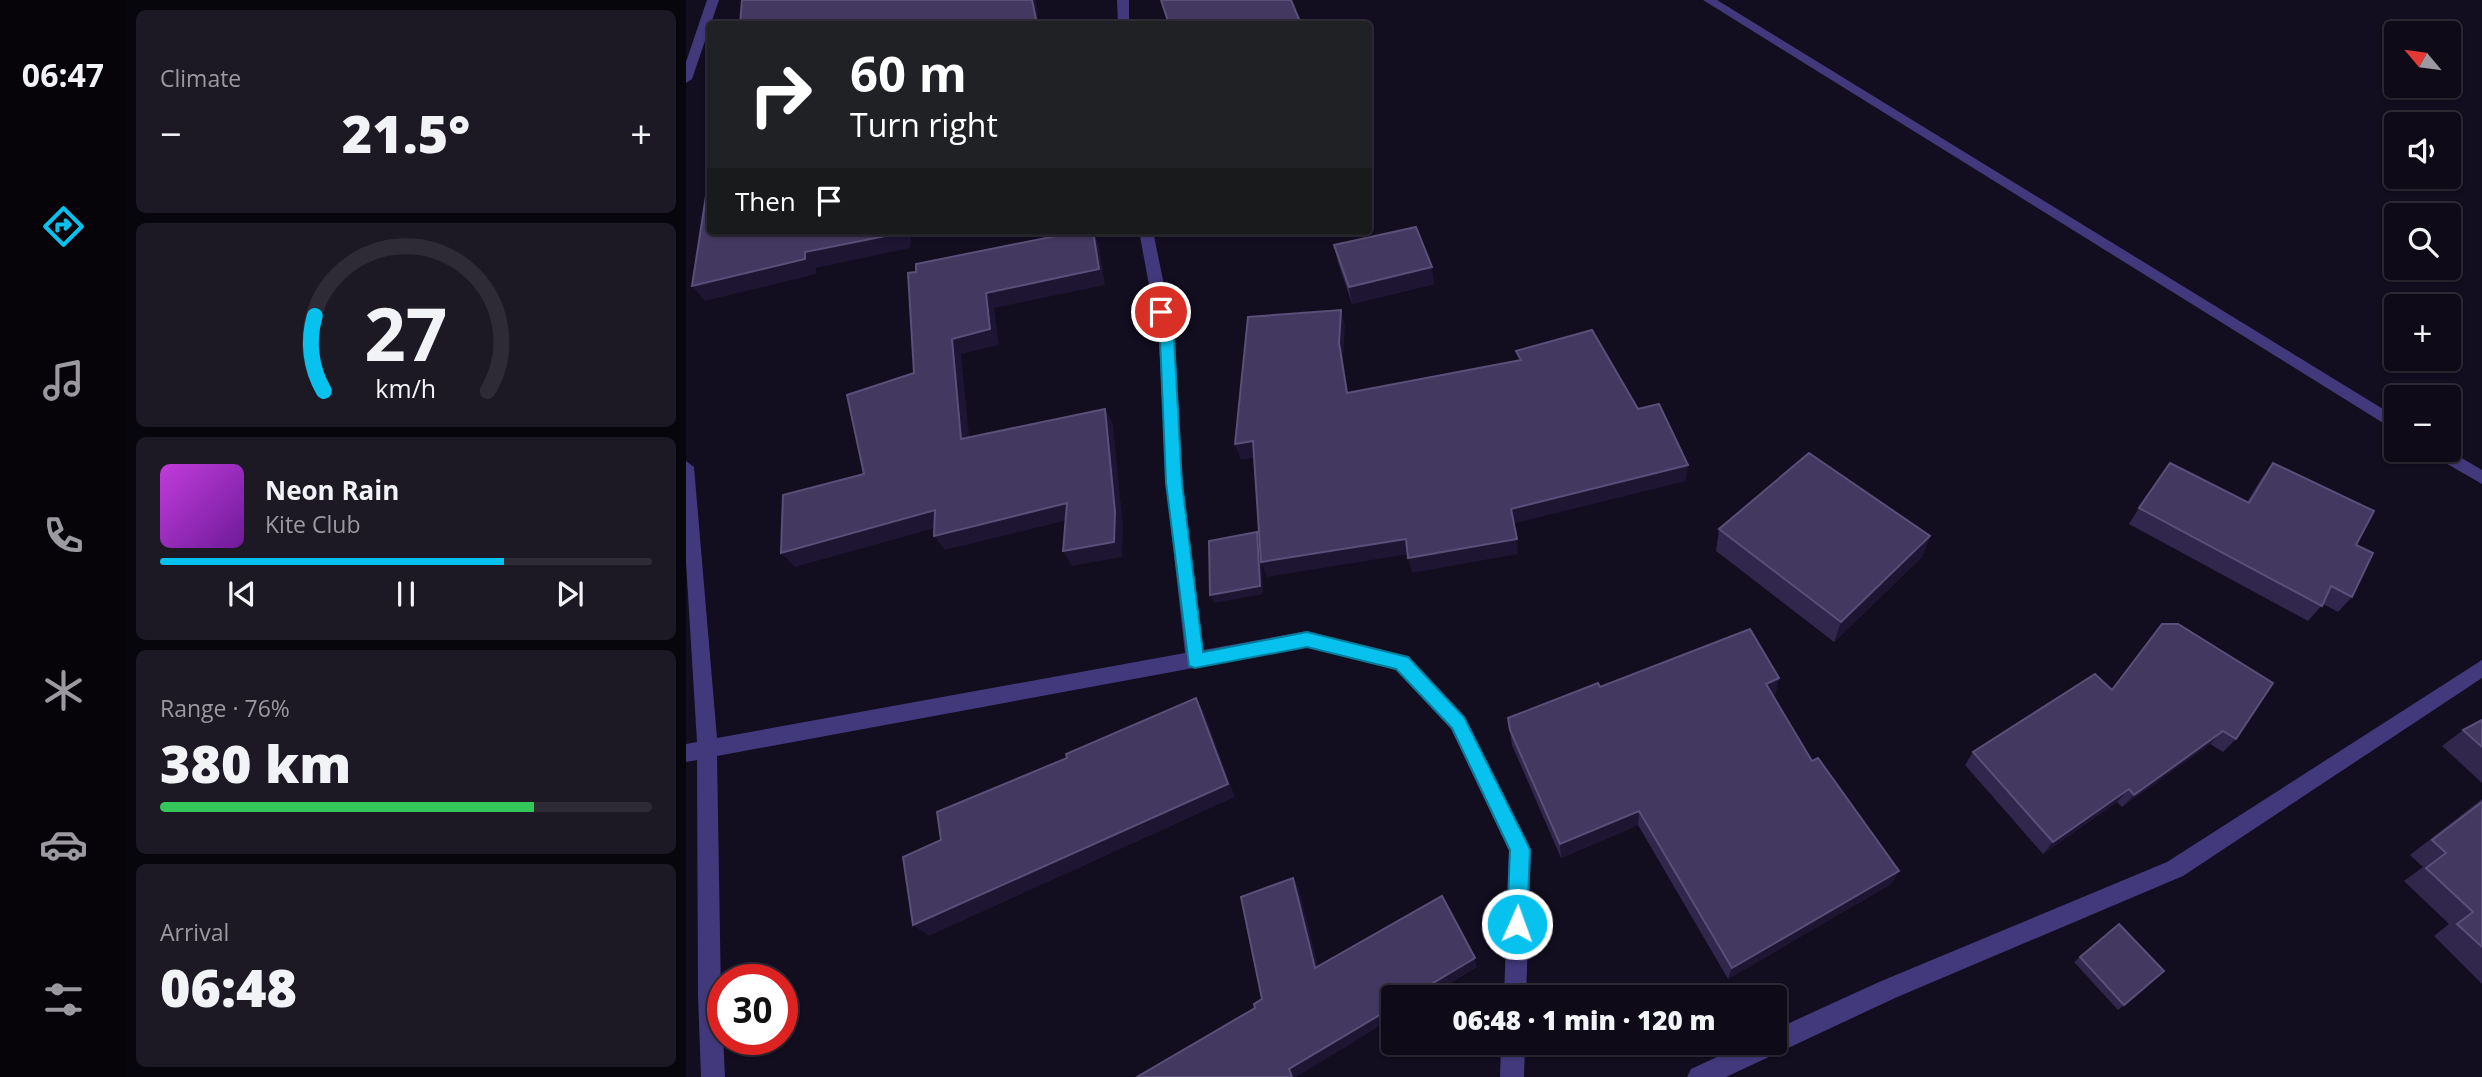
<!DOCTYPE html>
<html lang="en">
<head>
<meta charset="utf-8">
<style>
  :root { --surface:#0e0a17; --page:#1c1824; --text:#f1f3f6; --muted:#9b9aa1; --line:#2e2b36; --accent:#07c1ee }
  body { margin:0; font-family:"Open Sans",sans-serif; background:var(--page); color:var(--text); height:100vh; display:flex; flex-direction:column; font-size:26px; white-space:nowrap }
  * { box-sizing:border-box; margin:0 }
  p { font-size:23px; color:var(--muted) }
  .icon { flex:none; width:38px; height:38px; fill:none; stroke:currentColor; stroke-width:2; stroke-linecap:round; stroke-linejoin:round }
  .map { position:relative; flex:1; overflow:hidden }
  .details { display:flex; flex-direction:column; gap:10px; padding:10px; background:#08060d; width:560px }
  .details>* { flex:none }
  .guide { position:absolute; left:21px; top:21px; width:665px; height:214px; border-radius:7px; box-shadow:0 2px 5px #0004,0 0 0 2px var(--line); background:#202124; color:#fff; overflow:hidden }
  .needle { width:46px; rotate:299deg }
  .buttons { position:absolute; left:1698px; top:21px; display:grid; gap:14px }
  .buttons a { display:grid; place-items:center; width:77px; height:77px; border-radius:7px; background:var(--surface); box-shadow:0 2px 5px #0004,0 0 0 2px var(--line); font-size:35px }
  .speed { position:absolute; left:21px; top:964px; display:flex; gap:14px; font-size:35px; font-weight:700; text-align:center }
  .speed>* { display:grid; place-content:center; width:91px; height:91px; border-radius:50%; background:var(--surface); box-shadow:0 2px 5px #0004,0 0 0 2px var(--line); line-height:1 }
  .speed .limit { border:10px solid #d22; background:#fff; color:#111 }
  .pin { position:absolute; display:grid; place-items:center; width:60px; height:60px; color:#fff; margin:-30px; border:4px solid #fff; border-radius:50%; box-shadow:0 2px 7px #0007 }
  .me { position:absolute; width:77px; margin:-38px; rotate:2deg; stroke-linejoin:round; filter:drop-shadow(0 0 5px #0008) }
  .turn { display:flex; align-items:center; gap:24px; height:147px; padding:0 28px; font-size:32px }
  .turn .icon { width:91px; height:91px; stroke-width:2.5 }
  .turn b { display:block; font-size:49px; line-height:60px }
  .then { display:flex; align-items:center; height:66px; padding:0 28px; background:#0003; gap:14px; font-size:26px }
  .big { font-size:52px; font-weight:800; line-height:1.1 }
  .details .tile { flex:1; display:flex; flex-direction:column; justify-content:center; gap:10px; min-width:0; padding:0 24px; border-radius:10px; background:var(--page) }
  .details .dial { align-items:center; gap:0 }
  .dial svg { height:182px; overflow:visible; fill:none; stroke:var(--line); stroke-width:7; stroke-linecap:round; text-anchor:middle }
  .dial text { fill:var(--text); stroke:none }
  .song { display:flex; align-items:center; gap:21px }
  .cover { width:84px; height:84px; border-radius:10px; background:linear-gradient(135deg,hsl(290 70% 55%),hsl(280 70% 35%)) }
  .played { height:7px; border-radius:4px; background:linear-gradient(90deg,var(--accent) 70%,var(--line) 70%) }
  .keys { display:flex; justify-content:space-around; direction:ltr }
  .heat { display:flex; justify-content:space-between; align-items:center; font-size:38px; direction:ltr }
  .charge { height:10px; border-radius:5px; background:linear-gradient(90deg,#34c759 76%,var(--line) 0) }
  .trip { position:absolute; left:695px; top:985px; width:406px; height:70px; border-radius:7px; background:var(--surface); box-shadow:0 2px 5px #0004,0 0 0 2px var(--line); font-weight:800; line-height:70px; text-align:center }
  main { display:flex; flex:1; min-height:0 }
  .tab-bar { display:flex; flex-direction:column; width:126px; justify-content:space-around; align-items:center; background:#060409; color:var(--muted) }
  .tab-bar .icon { width:49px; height:49px }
  .tab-bar .active { color:var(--accent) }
  .tab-bar b { font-size:32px; color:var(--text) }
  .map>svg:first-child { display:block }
</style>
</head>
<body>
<main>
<nav class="tab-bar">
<b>06:47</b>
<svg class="icon active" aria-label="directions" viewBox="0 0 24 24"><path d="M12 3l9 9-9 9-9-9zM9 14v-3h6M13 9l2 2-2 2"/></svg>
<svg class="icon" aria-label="music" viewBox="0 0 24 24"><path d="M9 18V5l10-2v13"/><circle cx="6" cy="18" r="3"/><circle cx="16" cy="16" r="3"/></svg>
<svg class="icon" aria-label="phone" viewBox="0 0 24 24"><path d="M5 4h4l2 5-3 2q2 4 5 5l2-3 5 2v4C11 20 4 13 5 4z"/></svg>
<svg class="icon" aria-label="climate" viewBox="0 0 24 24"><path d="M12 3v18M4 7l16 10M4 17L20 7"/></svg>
<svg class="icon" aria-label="car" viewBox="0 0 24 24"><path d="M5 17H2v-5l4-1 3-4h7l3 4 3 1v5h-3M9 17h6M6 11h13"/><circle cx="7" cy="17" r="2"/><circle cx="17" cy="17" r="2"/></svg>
<svg class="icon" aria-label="filters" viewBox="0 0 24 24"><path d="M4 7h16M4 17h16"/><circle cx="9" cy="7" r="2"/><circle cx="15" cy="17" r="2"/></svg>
</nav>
<section class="details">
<div class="tile"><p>Climate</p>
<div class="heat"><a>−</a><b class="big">21.5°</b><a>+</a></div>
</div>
<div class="tile dial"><svg viewBox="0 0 100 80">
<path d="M14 69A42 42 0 1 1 86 69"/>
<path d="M14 69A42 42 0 0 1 10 36" stroke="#07c1ee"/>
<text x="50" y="56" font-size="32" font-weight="700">27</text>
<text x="50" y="72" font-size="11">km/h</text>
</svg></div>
<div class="tile">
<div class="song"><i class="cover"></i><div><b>Neon Rain</b><p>Kite Club</p></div></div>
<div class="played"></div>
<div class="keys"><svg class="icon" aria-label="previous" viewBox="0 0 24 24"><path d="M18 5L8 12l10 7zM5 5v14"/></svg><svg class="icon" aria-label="pause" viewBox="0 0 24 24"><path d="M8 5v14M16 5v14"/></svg><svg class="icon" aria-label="next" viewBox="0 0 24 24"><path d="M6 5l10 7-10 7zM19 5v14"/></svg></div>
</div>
<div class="tile"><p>Range · 76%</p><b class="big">380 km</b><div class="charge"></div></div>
<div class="tile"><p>Arrival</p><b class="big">06:48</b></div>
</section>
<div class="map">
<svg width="1796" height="1077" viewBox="0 0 1796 1077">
  <rect width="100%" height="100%" fill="#120d1f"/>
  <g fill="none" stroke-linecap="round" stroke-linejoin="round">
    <g fill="#42397c" fill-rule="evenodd">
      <path d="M21,0h12l-27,79 -6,4v-21z"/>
      <path d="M431,0h12v24h-11z"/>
      <path d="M1017,0h14l679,417v14z"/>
      <path d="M453,231h14l22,108 7,144 21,167 104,-19 95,24 7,2 56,60 66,133 -5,148h-22l5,-147 -58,-122 -55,-59 -89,-23 -590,109 4,239 4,82h-24l-3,-82 -1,-235 -11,2v-18l11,-2 -11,-180v-101l8,6 23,271 468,-85 -19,-170 -7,-144z"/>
      <path d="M1742,450h20l34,20v14l-52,-30z"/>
      <path d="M1796,660v18l-299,198 -288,122 -169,79h-39l4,-8 56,-26h27v-13l105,-48 288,-120z"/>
      <path d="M815,1043h24l-1,34h-24z"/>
    </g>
  </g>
  <g fill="#31264c">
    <path d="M648,245l100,39 -82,20 -14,-42z"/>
    <path d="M1587,463l83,82 -4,52 -14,15 -15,-8 -15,17 -179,-97 10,-16 108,-6 14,-23z"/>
    <path d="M1033,529l211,7 -8,21 -88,85 -118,-91z"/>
    <path d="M1476,624l74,115 -13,13 -13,-8 -88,63 -5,-5 -74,52 -78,-89 8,-13 139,-62z"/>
    <path d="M1093,678l-4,17h-2l39,66 87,110 -8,13 -163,95 -90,-154 -77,33 -49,-113 -4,-27z"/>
    <path d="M1796,720v63l-40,-37 21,-16z"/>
    <path d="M1796,799v185l-48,-48 15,-12 -45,-43 19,-14 -13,-12z"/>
    <path d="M1433,924l5,81 -6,5 -44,-48z"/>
  </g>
  <g fill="#1d1532">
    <path d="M346,0h4l3,24h-2z"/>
    <path d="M215,231h11l-2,17 -94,20v6l-111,27 -13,-15 113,-34z"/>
    <path d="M407,231l6,14 6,40 -111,23 5,37 -38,9 10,100 -10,-15 -9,-100 34,-46z"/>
    <path d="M746,267l2,17 -82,20 -3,-17z"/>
    <path d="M655,310l4,16 -2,33 7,50 -3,-16 -8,-50z"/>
    <path d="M419,409l8,15 10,103 -1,30 -50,9 -9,-15z"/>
    <path d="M567,441l5,16 -17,3 -6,-16z"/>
    <path d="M1002,465l-2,16 -174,43 -1,-15z"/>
    <path d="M381,503l9,15 -131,32 -11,-14z"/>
    <path d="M249,510l11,15 -151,42 -14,-14z"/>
    <path d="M571,532l3,9 146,-2 3,15 -142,23 -5,-13 1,30 -49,9 -4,-8z"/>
    <path d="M1244,536l-8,21 -88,85 7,-20z"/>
    <path d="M831,539l1,15 -106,19 -4,-15z"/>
    <path d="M1093,678l-4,17 -13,5 4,-16z"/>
    <path d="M510,698l8,14 31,85 -306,139 -16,-11z"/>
    <path d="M1537,731l-13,13 -88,63 12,-12z"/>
    <path d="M1443,789l-12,13 -74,52 10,-12z"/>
    <path d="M953,811l-1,14 -77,33 -1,-14z"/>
    <path d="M1213,871l-8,13 -163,95 4,-11z"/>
    <path d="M607,878l6,11 22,89 -6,-10z"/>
    <path d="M789,958l2,9 -50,31h-19z"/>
    <path d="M707,1007v11l-97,59h-4l-3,-8z"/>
  </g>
  <g fill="#43385f" stroke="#5a4f78" stroke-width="2">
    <path d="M56,0h290l5,24h-297z"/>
    <path d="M475,0h130l10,24h-132z"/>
    <path d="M24,170v61h191v2l-96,19v7l-113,27z"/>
    <path d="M730,227l16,40 -83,20 -15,-42z"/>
    <path d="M395,231h12l6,38 -113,24 4,36 -38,10 9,100 144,-30 10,103 -1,30 -51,9 4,-48 -133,33 1,-26 -154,43 2,-58 81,-21 -17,-79 67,-22 -6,-100 8,-1v-8z"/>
    <path d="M655,310l-2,33 8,50 174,-33 -5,-9 76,-21 46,79 21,-5 29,61 -177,44 6,30 -109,19 -2,-19 -145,23 -8,-121 -18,3 13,-127z"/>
    <path d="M1123,453l121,83 -89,86 -122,-93z"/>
    <path d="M1484,463l79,40 24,-40 101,48 -18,34 17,8 -21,44 -21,-11 -9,20 -183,-98z"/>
    <path d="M571,532l3,54 -50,9 -1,-54z"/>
    <path d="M1476,624h16l95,59 -37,56 -13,-8 -89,64 -5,-6 -76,53 -80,-90 122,-78 17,16z"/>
    <path d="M1064,629l29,49 -13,6 46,77 6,-3 81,113 -167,97 -93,-157 -79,33 -50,-114 -2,-12 90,-35 2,4z"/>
    <path d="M510,698l32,86 -315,141 -10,-68 38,-17 -4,-28 130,-54 -1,-4z"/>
    <path d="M1796,720v27l-19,-17z"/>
    <path d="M1796,802v145l-25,-23 16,-12 -47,-44 20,-15 -14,-13z"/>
    <path d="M607,878l22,90 127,-72 33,62 -67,40h-15v9l-104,62 3,8h-155l118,-69 -1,-4 8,-5 -21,-102z"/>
    <path d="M1433,924l45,47 -40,34 -44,-48z"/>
  </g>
  <path fill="#07c1ee" stroke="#057d9b" stroke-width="2" d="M475,307l7,5 6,27 8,144 21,169 104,-20 101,25 56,60 63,126 3,7 -3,74 -2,7 -8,3 -7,-3 -3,-7 3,-74 -58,-122 -56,-59 -89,-22 -112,21 -6,-2 -23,-183 -6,-144 -5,-27z"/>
</svg>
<div class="buttons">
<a><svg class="needle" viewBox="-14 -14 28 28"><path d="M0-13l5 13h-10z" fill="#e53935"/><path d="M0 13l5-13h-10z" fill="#9b9aa1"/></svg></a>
<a><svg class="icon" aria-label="sound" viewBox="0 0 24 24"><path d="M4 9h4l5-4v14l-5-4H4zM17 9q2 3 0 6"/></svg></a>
<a><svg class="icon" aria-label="search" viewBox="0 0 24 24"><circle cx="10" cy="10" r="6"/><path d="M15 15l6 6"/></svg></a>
<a>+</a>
<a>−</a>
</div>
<div class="speed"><div class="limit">30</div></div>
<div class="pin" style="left:475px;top:312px;background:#d93025"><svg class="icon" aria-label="arrive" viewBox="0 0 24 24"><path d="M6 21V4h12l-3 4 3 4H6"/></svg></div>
<svg class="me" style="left:831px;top:924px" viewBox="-20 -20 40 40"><circle r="17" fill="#07c1ee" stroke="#fff" stroke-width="3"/><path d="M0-11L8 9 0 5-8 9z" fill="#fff"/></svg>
<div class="trip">06:48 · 1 min · 120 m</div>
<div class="guide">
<div class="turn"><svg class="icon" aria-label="right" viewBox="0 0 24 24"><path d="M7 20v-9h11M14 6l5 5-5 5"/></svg><div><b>60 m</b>Turn right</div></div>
<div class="then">Then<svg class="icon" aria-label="arrive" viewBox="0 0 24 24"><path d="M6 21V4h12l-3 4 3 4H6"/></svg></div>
</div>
</div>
</main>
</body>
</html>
